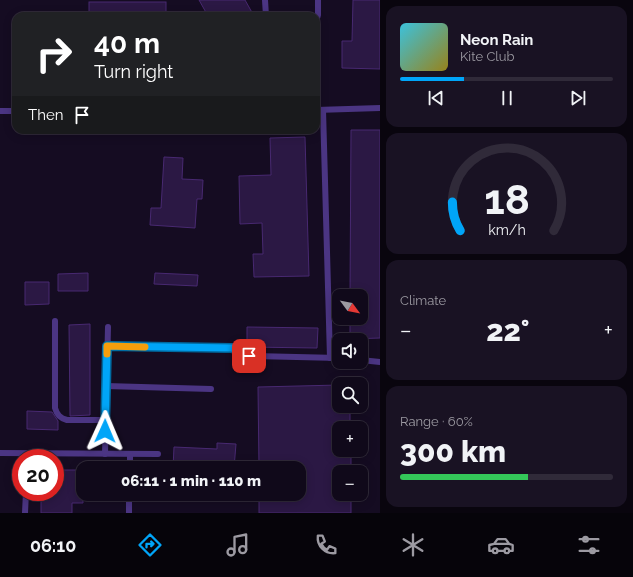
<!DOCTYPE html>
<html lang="en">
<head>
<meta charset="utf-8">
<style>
  :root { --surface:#10091a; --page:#191223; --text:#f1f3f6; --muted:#9c9aa2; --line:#302a39; --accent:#00a5f8 }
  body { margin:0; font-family:Raleway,sans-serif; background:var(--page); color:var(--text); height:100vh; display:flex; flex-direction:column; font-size:15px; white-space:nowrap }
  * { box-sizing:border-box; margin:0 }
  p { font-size:13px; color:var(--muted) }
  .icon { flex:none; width:22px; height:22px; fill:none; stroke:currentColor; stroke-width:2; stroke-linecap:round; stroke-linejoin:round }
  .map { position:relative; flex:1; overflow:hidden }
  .side { display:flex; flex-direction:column; gap:6px; padding:6px; background:#09050e; width:253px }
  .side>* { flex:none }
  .top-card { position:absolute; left:12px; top:12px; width:308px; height:122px; border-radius:12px; box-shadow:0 2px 10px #0003,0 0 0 1px var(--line); background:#202124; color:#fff; overflow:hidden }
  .needle { width:26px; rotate:122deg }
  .fabs { position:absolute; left:332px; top:289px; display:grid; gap:8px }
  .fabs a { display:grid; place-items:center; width:36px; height:36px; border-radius:8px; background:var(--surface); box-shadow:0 2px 10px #0003,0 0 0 1px var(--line); font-size:20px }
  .speed { position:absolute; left:12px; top:449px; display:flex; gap:8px; font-size:20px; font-weight:700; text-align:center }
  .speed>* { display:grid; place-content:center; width:52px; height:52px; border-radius:50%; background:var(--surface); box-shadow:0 2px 10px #0003,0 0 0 1px var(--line); line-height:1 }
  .speed .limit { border:6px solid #d22; background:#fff; color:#111 }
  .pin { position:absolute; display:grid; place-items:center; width:34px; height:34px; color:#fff; margin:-17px; border-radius:8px; box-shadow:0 2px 6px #0006 }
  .me { position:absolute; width:44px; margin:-22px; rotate:1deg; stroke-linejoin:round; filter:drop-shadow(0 0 3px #0008) }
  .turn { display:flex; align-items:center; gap:14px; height:84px; padding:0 16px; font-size:18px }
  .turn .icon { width:52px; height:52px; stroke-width:2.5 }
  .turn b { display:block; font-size:28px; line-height:34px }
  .then { display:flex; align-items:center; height:38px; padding:0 16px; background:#0003; gap:8px; font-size:15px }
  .big { font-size:30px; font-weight:800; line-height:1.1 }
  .side .tile { flex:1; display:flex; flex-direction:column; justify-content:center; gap:6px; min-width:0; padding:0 14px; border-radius:12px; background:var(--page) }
  .side .dial { align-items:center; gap:0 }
  .dial svg { height:104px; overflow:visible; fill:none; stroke:var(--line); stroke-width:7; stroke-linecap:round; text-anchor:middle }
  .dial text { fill:var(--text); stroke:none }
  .song { display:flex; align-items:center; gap:12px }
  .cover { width:48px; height:48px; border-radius:6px; background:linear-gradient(135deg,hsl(190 70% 55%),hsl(50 70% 35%)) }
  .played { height:4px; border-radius:2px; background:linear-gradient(90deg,var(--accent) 30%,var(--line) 30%) }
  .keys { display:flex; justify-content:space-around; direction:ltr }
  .heat { display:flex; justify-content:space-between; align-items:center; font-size:22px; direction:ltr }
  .charge { height:6px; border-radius:3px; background:linear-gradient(90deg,#34c759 60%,var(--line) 0) }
  .trip { position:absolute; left:76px; top:461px; width:230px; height:40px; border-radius:12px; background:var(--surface); box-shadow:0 2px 10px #0003,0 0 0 1px var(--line); font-weight:800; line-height:40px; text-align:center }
  .tabs { display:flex; height:64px; justify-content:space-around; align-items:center; background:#06040a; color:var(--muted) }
  .tabs .icon { width:28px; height:28px }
  .tabs .active { color:var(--accent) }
  .tabs b { font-size:18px; color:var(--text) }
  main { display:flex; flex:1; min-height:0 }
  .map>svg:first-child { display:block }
</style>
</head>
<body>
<main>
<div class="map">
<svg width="380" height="513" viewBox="0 0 380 513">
  <rect width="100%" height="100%" fill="#150c22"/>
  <g fill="#2b1844" stroke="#482971">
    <path d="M199,0h46l9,16h-46z"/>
    <path d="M353,0h27v69l-38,-1v-27h10z"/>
    <rect x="89" y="2" width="77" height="14"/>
    <path d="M351,130h29v208l-30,1v-21h11v-22h-11z"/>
    <path d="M305,137l4,139 -55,1 -1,-23h10l-1,-31 -22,1 -1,-48 32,-1 -1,-37z"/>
    <path d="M164,157l19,1 -1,21 21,1 -1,19h-5l-2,29 -45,-3 1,-17h10z"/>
    <path d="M88,273v18h-30v-17z"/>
    <path d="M155,273l43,2 -1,11 -43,-2z"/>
    <path d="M25,282h24v22l-24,1z"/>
    <path d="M90,324v91l-20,1 -1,-91z"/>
    <path d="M247,327l71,1 -1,20 -70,-1z"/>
    <path d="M339,385v21h11v22h-11v22h12v22h-12v22h12v19h-92v-19h40v-26h-40l-1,-81z"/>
    <path d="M27,411l25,1 6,9v9l-31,-1z"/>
    <path d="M217,443l19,1 -2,24h-61l1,-21 43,2z"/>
    <path d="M55,470h28v33h-11v10h-31v-21h14z"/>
  </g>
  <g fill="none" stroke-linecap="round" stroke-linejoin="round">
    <g stroke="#4b3583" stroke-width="6">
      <path d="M265,0l1,16"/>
      <path d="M316,22l2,-7v-15"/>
      <path d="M316,110l64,-2"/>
      <path d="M323,110l7,248"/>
      <path d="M0,111h16"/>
      <path d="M55,321v87c2,7 5,10 12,12h38"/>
      <path d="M107,346l125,2 17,8 90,2"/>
      <path d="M361,360l19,2"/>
      <path d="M106,386l105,3"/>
      <path d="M0,453l158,1"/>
      <path d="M105,454l3,-127"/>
      <path d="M130,468v-14"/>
      <path d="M25,513l1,-21"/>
      <path d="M129,513v-19"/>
    </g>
  </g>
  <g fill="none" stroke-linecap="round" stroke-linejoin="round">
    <defs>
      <path id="route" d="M105,431l2,-85 125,2 17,8"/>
    </defs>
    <use href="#route" stroke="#006ba1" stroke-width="10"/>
    <use href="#route" stroke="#00a5f8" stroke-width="7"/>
    <path stroke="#f59e0b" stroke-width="7" d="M107,354v-8l38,1"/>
  </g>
</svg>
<div class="fabs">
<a><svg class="needle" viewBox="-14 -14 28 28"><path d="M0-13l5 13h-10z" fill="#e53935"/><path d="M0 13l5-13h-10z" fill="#9c9aa2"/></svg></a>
<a><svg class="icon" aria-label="sound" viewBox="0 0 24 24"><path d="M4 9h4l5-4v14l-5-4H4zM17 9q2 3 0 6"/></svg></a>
<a><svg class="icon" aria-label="search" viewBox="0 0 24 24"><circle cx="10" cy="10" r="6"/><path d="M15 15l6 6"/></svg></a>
<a>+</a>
<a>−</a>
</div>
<div class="speed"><div class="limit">20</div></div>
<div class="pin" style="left:249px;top:356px;background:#d93025"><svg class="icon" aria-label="arrive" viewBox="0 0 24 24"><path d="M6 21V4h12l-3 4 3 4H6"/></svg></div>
<svg class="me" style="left:105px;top:431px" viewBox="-20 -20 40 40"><path d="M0-17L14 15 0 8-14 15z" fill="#00a5f8" stroke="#fff" stroke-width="4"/></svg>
<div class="trip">06:11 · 1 min · 110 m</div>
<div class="top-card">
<div class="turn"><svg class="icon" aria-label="right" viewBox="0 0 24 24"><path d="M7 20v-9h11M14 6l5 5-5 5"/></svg><div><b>40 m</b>Turn right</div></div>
<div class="then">Then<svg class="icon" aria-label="arrive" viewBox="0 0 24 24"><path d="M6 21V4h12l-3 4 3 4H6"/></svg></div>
</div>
</div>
<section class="side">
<div class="tile">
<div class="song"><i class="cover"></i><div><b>Neon Rain</b><p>Kite Club</p></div></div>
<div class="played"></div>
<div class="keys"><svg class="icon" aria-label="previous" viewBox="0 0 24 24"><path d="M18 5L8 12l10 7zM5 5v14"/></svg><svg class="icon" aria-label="pause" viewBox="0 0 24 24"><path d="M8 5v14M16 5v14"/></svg><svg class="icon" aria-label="next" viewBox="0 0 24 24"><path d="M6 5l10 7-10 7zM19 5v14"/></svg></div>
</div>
<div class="tile dial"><svg viewBox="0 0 100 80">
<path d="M14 69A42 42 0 1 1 86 69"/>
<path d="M14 69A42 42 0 0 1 8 47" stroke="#00a5f8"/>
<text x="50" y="56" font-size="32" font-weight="700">18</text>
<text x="50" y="72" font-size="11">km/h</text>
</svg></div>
<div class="tile"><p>Climate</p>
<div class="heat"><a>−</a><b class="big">22°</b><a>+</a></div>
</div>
<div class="tile"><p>Range · 60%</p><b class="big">300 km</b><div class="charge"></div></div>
</section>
</main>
<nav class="tabs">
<b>06:10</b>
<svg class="icon active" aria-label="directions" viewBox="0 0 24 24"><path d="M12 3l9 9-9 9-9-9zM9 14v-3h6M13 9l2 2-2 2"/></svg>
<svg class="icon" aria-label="music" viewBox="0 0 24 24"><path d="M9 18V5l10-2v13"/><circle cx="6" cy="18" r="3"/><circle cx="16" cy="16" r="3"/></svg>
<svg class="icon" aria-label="phone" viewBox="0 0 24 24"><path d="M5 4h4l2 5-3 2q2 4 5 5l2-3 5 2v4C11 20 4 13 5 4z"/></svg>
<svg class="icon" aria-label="climate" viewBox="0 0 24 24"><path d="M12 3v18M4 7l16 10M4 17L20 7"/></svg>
<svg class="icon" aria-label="car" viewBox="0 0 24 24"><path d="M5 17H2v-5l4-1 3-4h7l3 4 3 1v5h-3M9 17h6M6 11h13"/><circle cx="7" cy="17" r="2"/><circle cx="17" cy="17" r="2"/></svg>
<svg class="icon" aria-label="filters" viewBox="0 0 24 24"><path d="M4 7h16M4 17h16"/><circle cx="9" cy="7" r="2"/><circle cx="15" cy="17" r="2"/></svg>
</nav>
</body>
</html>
